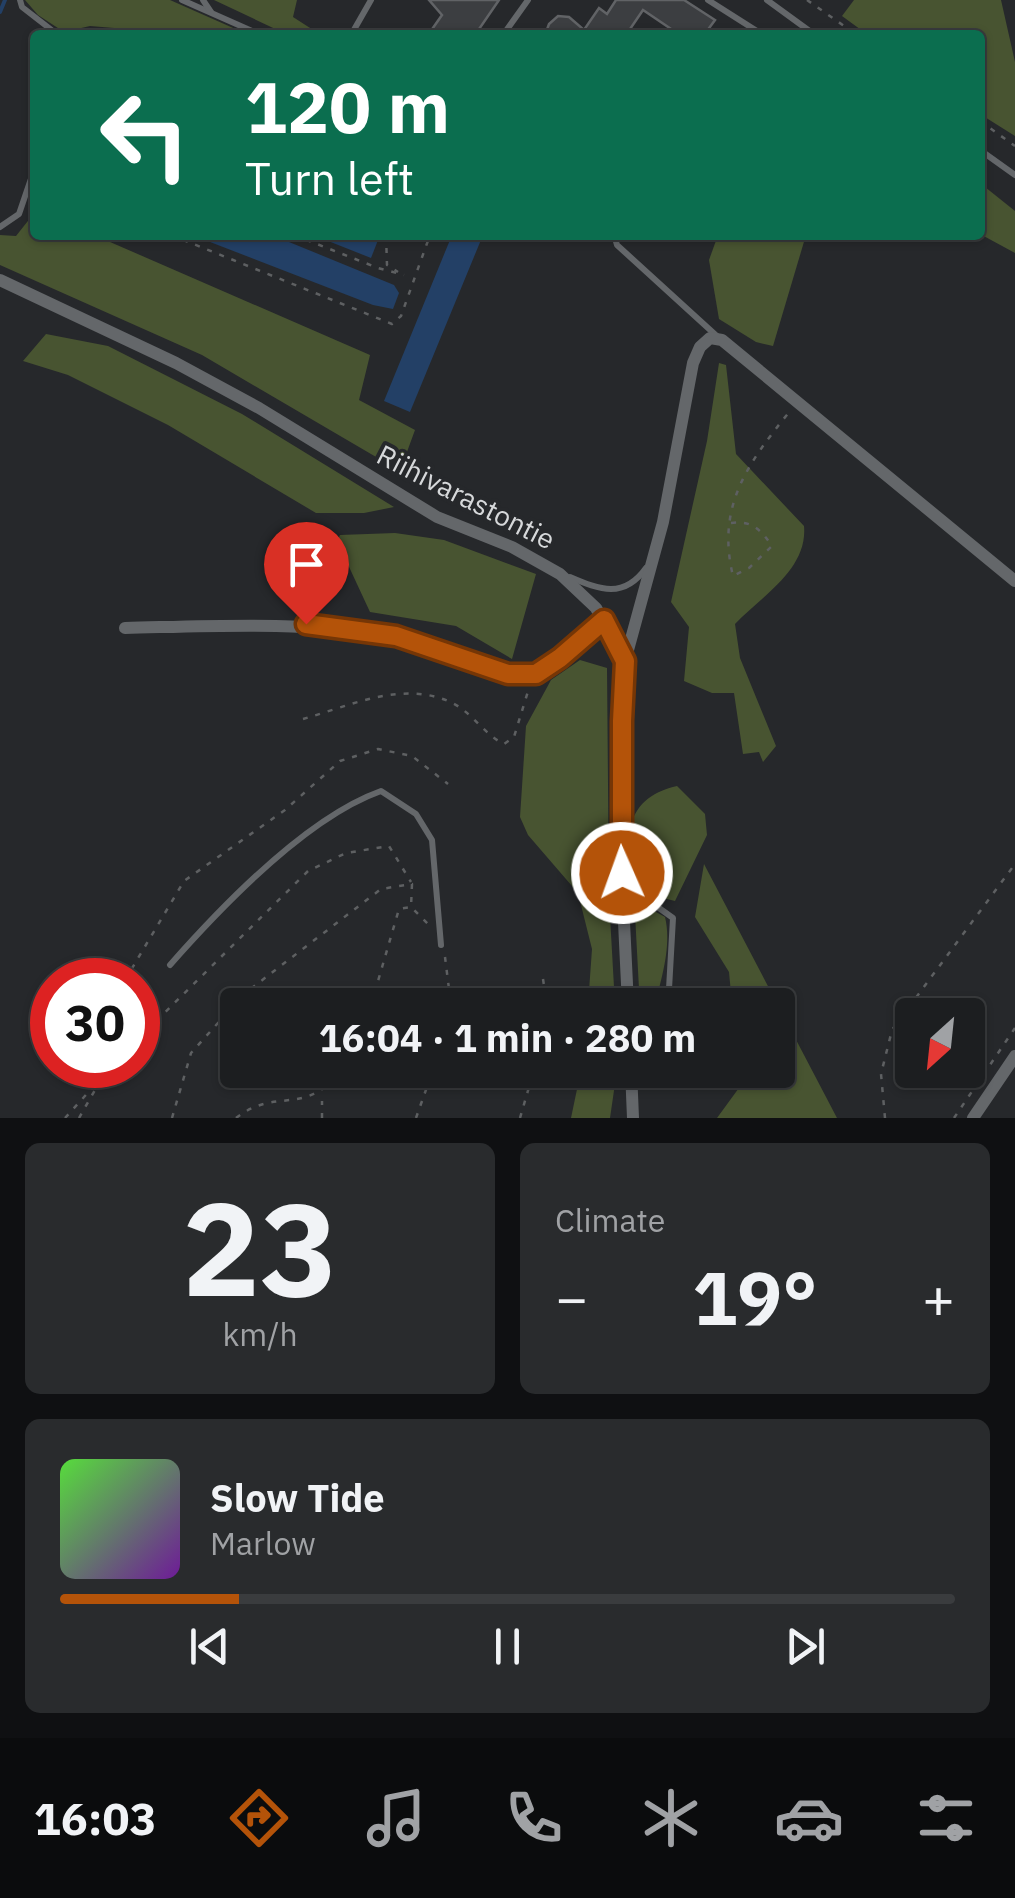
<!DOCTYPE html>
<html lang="en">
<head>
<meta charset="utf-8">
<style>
  :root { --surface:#1c1e20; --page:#292b2d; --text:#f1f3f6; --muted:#a0a2a5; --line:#3a3c3e; --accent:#b45309 }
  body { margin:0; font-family:"IBM Plex Sans",sans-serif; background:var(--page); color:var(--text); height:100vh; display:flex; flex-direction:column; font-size:38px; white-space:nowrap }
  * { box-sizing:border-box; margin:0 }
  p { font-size:32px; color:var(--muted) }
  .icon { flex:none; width:55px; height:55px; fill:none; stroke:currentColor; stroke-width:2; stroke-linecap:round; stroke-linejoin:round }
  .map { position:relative; height:1118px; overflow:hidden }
  .sheet { display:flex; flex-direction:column; gap:25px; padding:25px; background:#0f1012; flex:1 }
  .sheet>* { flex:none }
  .hud { position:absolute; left:30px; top:30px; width:955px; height:210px; border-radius:10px; box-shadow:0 2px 8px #0004,0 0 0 2px var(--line); background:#0b6e4f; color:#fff; overflow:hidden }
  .needle { width:65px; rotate:207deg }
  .controls { position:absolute; left:895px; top:998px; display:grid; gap:20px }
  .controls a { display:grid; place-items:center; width:90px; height:90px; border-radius:10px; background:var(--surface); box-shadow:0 2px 8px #0004,0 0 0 2px var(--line); font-size:50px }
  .speed { position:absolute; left:30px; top:958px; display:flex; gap:20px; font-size:50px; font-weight:700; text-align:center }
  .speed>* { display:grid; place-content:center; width:130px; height:130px; border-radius:50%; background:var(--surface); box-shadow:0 2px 8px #0004,0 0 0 2px var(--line); line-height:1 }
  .speed .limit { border:15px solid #d22; background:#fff; color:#111 }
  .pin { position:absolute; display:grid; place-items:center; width:85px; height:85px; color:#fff; margin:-102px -42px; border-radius:50% 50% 50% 0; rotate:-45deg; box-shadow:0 0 10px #0007 }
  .pin .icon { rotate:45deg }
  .me { position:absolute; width:110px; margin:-55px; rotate:358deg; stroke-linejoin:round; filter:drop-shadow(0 0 8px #0008) }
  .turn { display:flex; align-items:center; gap:35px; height:210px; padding:0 50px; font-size:45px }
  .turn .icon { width:130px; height:130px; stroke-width:2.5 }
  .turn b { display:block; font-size:70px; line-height:85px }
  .big { font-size:75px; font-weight:800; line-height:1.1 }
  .sheet .tile { flex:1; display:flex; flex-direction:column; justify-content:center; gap:15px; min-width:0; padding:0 35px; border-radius:15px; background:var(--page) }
  .sheet .dial { align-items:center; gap:0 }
  .dial b { font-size:130px; line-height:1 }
  .song { display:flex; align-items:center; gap:30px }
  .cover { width:120px; height:120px; border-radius:15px; background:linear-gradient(135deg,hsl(110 70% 55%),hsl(280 70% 35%)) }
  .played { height:10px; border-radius:5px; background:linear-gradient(90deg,var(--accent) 20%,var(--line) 20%) }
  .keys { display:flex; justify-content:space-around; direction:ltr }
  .heat { display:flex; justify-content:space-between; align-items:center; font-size:55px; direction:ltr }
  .sheet .tiles { flex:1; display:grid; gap:25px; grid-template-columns:1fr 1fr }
  .tile:last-child { grid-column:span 2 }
  .trip { position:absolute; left:220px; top:988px; width:575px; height:100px; border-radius:10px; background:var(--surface); box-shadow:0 2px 8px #0004,0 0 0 2px var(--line); font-weight:800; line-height:100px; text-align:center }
  .dock { display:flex; height:160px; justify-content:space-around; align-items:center; background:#0b0c0d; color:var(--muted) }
  .dock .icon { width:70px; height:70px }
  .dock .active { color:var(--accent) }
  .dock b { font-size:45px; color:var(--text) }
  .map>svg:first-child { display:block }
</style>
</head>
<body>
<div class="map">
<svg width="1015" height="1118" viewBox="0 0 1015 1118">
  <rect width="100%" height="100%" fill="#26282b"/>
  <g fill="#485431">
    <path d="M25,0h145l79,35h-114l-21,-7 -24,-2 -26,6 -26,-17z"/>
    <path d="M214,0h83l-4,17 28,18h-33z"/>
    <path d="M854,0h147l14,62v74l-35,-22v-79h-112l-26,-19z"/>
    <path d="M980,183l35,28v42l-35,-19z"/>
    <path d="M35,212v23h59l276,120 -11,45 56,30 -15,41 -198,-116 -202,-90v-30l16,1z"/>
    <path d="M718,235h88l-33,111 -17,-4 -37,-23 -10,-59z"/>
    <path d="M46,334l62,12 134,68 152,93 -30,6h-48l-148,-88 -100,-50 -45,-14z"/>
    <path d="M719,363l7,2 10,89 68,72c4,43 -42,70 -69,98l5,34 36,88 -13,16 -4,-10 -16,2 -9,-61h-22l-28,-12 5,-54 -18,-25 36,-161z"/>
    <path d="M395,533l49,7 92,34 -24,85 -56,-33 -86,-14 -33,-71 3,-6z"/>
    <path d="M580,660l27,8 2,230 6,107h-27l4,-56 -14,-56 -50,-58 -8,-18 6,-91 25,-46z"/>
    <path d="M677,786l28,28 2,21 -32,66 -44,-11c-5,-46 -11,-91 46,-104z"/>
    <path d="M704,864l133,254h-120l35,-48h26v-65l-46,-1 -3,-32 -34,-55z"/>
    <path d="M647,907l18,10c6,25 -1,52 -7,76l-7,4 -12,-8 -4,-75z"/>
    <path d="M581,1070h36l-7,48h-39z"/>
  </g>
  <g fill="#234066">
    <path d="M192,235h80l122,50 5,8 -6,16 -20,-4z"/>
    <path d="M313,235h67l-9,23z"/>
    <path d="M452,235h31l-73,177 -26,-11z"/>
  </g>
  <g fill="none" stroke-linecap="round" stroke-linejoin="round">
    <path stroke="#234066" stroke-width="4" d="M0,12l5,-12"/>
  </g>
  <g fill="#3c3e41" stroke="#616366" stroke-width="2.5">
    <path d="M429,0h70l-24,35h-47l14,-20z"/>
    <path d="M616,0h68l31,20 -11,15h-24l-37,-25 -17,25h-81l4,-11 9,-8 11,1 15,13 15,-22 8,6z"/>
  </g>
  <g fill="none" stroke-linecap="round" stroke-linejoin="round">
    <g stroke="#5e6062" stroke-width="2.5" stroke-dasharray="5 8" stroke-linecap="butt">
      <path d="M807,0l50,35"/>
      <path d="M78,35h42"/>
      <path d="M980,121l35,25"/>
      <path d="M171,235l221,89 9,-8 29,-81"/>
      <path d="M294,235l84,33 26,7"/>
      <path d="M386,235l1,30 11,7"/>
      <path d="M731,523c21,-3 30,7 41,23l-23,22 -16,8c-17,-70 15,-113 57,-165"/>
      <path d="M303,719c46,-13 98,-38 145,-18 23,9 35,33 56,43l10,-7 15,-49"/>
      <path d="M445,957l6,48"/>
      <path d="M543,979l4,26"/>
      <path d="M125,980l59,-99 101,-71 55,-49 38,-12 34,7 36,28"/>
      <path d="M371,1005l28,-96 12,-2 17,17"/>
      <path d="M138,1039l170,-168 38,-18 43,-7 22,36"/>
      <path d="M65,1118l48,-53"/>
      <path d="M79,1118l20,-35"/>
      <path d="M172,1118l19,-65 53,-59 137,-105 31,-5 -1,23"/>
      <path d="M236,1118c41,-32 68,0 106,-48"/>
      <path d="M322,1118v-17"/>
      <path d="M416,1118l17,-48"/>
      <path d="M520,1118l14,-48"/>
      <path d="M885,1118l-4,-44 11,-44 123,-166"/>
      <path d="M954,1118l61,-90"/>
    </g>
    <g stroke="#64676a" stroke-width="6">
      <path d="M20,0l2,7 36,28"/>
      <path d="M182,0l79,35"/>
      <path d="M203,0l8,12"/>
      <path d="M708,0l55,35"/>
      <path d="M767,0l48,35"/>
      <path d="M351,35l20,-35"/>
      <path d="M503,35l25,-35"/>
      <path d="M980,150l35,25"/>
      <path d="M0,227l19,-13 16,-47"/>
      <path d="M614,235l3,10 102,93"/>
      <path d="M570,577c30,13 54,22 76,-9"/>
      <path d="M624,907l28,-4 21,15 -4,71 -8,16"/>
      <path d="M170,965c52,-59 138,-148 211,-174l35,23 16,26 9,105"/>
      <path d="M628,986l22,19"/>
      <path d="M633,1073l16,-3"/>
    </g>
    <g stroke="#64676a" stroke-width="12">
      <path d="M0,280l176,83 83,45 178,109 75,30 48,27 36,34 29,53 -5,178 8,166"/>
      <path d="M125,628c89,-2 178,-7 267,8 46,7 91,43 139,37 22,-2 56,-38 74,-52"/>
      <path d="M625,661l38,-139 30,-159 7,-16 10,-9 12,2 293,241"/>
      <path d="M631,1070l2,48"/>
      <path d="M973,1118l42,-62"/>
    </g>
  </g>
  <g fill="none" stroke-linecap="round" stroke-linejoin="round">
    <defs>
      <path id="route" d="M306,624l90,12 112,38h28l24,-16 44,-38 21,41 -3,60v152"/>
    </defs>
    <use href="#route" stroke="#753606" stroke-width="25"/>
    <use href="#route" stroke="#b45309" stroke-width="18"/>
  </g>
  <g text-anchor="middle" stroke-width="8" stroke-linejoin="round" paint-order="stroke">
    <g font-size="28" fill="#d6d8da" stroke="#26282b">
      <text transform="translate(466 497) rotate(27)" y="10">Riihivarastontie</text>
    </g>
  </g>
</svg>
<div class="controls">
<a><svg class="needle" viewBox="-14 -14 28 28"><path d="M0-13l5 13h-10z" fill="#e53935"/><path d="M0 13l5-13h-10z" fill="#a0a2a5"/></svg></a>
</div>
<div class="speed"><div class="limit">30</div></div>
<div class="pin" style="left:306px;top:624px;background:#d93025"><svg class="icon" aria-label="arrive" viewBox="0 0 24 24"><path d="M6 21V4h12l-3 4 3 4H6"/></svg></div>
<svg class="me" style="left:622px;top:873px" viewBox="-20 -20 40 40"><circle r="17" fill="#b45309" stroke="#fff" stroke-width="3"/><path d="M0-11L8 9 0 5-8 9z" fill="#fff"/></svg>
<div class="trip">16:04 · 1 min · 280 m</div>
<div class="hud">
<div class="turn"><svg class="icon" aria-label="left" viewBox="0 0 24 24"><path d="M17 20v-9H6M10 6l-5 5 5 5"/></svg><div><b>120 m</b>Turn left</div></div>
</div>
</div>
<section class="sheet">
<div class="tiles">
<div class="tile dial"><b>23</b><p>km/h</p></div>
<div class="tile"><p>Climate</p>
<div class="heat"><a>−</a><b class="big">19°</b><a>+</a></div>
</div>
<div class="tile">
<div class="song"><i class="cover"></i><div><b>Slow Tide</b><p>Marlow</p></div></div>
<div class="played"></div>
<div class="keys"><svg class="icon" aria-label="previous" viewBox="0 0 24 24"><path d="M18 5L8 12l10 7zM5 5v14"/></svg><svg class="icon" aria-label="pause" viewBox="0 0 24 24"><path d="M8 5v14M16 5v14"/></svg><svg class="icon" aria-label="next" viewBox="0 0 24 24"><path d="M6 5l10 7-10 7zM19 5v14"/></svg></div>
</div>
</div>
</section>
<nav class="dock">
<b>16:03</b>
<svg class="icon active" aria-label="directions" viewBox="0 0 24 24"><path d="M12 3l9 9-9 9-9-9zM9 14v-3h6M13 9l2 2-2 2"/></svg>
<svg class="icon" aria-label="music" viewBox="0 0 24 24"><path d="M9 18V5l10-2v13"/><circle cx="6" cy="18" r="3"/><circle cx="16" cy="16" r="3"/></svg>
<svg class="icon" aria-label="phone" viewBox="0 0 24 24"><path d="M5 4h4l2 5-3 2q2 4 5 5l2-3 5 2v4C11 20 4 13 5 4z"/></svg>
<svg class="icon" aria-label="climate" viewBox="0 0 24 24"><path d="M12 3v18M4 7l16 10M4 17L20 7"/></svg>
<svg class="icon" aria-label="car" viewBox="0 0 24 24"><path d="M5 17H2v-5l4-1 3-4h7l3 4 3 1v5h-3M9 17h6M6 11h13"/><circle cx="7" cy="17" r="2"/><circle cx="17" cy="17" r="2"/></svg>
<svg class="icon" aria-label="filters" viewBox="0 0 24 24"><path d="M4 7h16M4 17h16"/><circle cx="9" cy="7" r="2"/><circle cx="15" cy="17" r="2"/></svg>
</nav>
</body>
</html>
